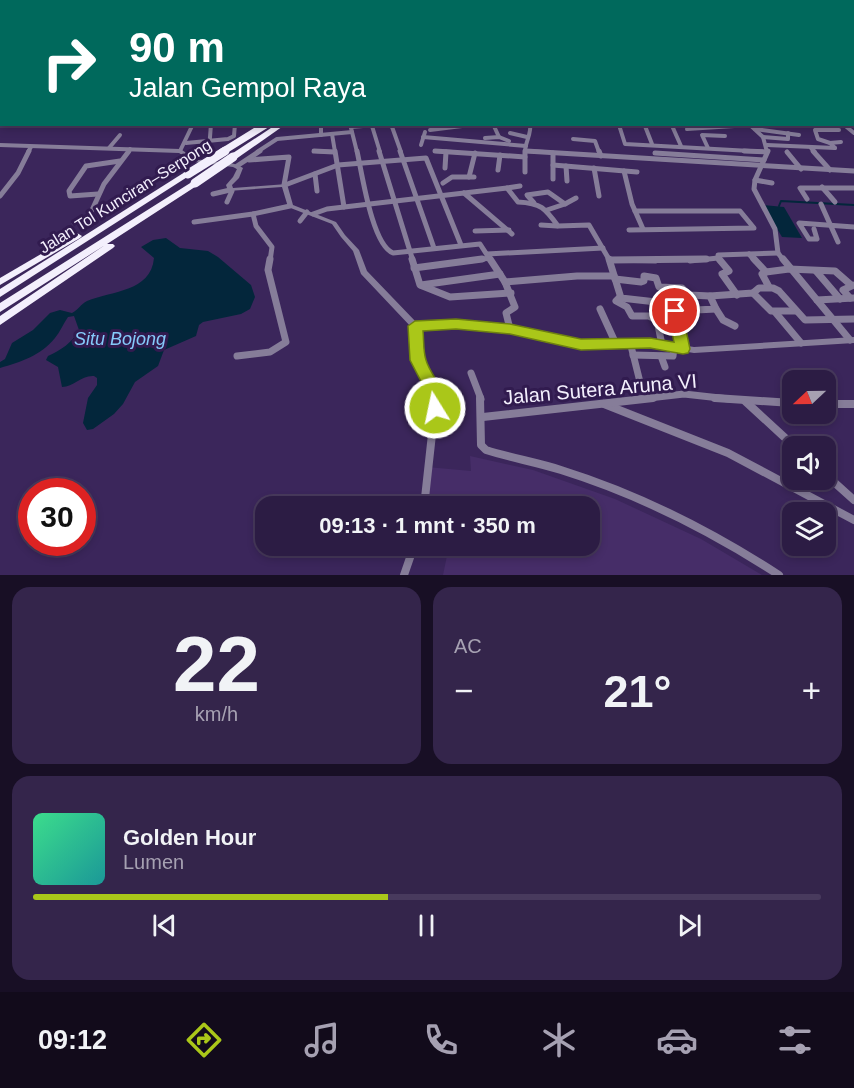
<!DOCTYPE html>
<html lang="id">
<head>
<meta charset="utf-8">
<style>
  :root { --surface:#2c1c44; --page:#34254b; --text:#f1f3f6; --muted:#a6a1b2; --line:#483a5d; --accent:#aac719 }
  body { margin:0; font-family:Arial,sans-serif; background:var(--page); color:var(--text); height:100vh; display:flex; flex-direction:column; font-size:22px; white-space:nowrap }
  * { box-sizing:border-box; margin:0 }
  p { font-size:20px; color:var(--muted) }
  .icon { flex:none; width:33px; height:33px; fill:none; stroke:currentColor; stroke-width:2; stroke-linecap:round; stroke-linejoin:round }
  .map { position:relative; height:575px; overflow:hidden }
  .panel { display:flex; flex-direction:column; gap:12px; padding:12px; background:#180f25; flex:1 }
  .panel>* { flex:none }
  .banner { position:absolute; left:0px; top:0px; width:855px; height:126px; box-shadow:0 3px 9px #0003,0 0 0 2px var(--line); background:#00695c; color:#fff; overflow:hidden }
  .needle { width:39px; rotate:248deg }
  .tools { position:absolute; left:782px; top:370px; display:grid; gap:12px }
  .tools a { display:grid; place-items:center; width:54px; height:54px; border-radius:12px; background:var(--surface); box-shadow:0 3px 9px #0003,0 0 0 2px var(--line); font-size:30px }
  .speed { position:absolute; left:18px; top:478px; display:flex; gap:12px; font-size:30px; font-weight:700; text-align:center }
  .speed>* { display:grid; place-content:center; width:78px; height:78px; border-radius:50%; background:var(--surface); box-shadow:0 3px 9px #0003,0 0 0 2px var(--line); line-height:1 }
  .speed .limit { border:9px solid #d22; background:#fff; color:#111 }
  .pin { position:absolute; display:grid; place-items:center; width:51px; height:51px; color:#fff; margin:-26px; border:3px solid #fff; border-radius:50%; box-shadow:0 2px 6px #0007 }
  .me { position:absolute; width:66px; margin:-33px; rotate:350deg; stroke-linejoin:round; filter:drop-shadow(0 0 4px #0008) }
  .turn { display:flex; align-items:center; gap:21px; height:126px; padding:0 30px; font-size:27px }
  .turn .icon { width:78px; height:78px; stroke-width:2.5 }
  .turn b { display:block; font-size:42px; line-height:51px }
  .big { font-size:45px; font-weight:700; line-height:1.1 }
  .panel .widget { flex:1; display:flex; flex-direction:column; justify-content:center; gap:9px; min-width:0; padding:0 21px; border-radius:18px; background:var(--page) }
  .panel .dial { align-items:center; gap:0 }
  .dial b { font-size:78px; line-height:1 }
  .song { display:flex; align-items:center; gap:18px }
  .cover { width:72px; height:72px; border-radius:9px; background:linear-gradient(135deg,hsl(150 70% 55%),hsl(180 70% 35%)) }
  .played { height:6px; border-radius:3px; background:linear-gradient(90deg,var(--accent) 45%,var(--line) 45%) }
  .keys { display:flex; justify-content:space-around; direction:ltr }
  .heat { display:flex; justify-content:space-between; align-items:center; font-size:33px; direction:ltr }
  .panel .tiles { flex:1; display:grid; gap:12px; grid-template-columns:1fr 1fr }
  .widget:last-child { grid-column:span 2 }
  .trip { position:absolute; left:255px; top:496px; width:345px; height:60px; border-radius:18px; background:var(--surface); box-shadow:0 3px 9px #0003,0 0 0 2px var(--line); font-weight:700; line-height:60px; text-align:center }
  .dock { display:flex; height:96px; justify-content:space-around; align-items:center; background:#120b1b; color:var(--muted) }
  .dock .icon { width:42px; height:42px }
  .dock .selected { color:var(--accent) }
  .dock b { font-size:27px; color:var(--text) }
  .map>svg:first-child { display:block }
</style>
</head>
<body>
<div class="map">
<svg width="854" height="575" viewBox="0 0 854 575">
  <rect width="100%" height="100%" fill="#3b265b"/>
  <path fill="#462d68" d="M470,456l63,14 82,29 86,40 61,36h-319l5,-24 -19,-5h161v-39h-168l5,-40 44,4z"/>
  <g fill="#03263b">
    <path d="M763,205l21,2 18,31 -20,-1z"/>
    <path d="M166,238l14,10 28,3 10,6 33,28 4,12 -5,12 -9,5 -38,8 -4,3 -3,11 -32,14 -6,16 -23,16 -12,22 -9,10 -21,15 -6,1 -4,-7 5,-25 9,-13v-7l-3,-2c-13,-1 -20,11 -32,11l-4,-20 -12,-7 2,-4c13,-6 24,-13 31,-26l-5,-14 -6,1c-5,7 -8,15 -13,21 -15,18 -34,24 -55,30v-6l5,-3 7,-16 21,-13 17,-17 10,-3 12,3c6,-3 9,-9 15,-12 24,-10 64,-9 67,-43l-13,-11 12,-7z"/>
  </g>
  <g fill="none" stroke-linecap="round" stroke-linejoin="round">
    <path stroke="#03263b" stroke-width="2" d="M779,206l2,-5 73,4"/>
    <g stroke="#867d99" stroke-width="3">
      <path d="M205,0l5,2"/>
      <path d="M267,0h5"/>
      <path d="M290,0l2,2"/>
      <path d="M383,0l4,2"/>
      <path d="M417,0l2,2"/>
      <path d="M32,2l2,-2"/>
      <path d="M167,2l8,-1"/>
      <path d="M224,2l5,-1"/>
      <path d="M302,2l11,-2"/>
      <path d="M333,2l5,-2"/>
      <path d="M365,2l6,-2"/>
      <path d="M436,2l2,-2"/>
      <path d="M567,2l21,-2"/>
      <path d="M0,16l2,-2"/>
      <path d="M0,51l2,-2"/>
    </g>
    <g stroke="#867d99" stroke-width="4">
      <path d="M321,124v11"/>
      <path d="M350,124l7,28"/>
      <path d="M391,124l10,28"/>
      <path d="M493,124l6,13"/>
      <path d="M566,124l53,1 6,19 142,8"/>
      <path d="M676,124l-3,4 8,18"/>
      <path d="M749,124l14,13 4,15"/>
      <path d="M843,124l11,9"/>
      <path d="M619,125l26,1 7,18"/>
      <path d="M372,126l8,26"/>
      <path d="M351,127l36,-3"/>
      <path d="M687,129l63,-4"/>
      <path d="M755,129l44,6"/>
      <path d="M430,130l48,-6"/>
      <path d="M510,133l17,4"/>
      <path d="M332,134l3,18"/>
      <path d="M423,137l103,9"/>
      <path d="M763,137l25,2v-6"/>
      <path d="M485,138l14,-1 10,4"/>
      <path d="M573,139l22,2 4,11"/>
      <path d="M186,143l42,-4 6,-3 1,-12"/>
      <path d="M830,143l11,-1"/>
      <path d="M421,145l4,-13"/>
      <path d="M767,145l68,3"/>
      <path d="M109,148l11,-13"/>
      <path d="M708,148l-6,-13 23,1"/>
      <path d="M811,148l4,4"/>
      <path d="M835,148l-5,-5 -12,-4 -3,-9h24"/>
      <path d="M209,150l2,-26"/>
      <path d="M180,151l13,-27"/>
      <path d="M314,151l20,1"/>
      <path d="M435,151l18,1"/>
      <path d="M526,151l19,1"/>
      <path d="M28,152l3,-5"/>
      <path d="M128,152l2,-3"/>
      <path d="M257,152l20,-13 75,-7"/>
      <path d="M525,152c0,-10 7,-19 5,-28"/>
    </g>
    <g stroke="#867d99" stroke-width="5">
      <path d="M314,151l20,1"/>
      <path d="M335,151l9,56"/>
      <path d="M357,151c5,22 15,94 36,102l87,-9 11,17"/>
      <path d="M379,151l34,110"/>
      <path d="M400,151l34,97"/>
      <path d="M435,151l90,6"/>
      <path d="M525,151v21"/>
      <path d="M526,151l328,20"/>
      <path d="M599,151l2,5"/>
      <path d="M744,151l23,1"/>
      <path d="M768,151l-13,29 -1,9 21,40 3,24 6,8"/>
      <path d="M813,151l17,19"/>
      <path d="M787,152l14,17"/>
      <path d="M553,153v26"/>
      <path d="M655,153l109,7"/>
      <path d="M249,160l40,-3 -5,28"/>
      <path d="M553,165l84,7"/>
      <path d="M237,166l23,-15"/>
      <path d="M566,166l1,15"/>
      <path d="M445,168l1,-16"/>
      <path d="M594,168l5,28"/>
      <path d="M498,170l2,-15"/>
      <path d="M624,171l8,33 11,25"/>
      <path d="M315,174l2,17"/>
      <path d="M469,177l6,-24"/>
      <path d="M755,180l17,3"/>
      <path d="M443,183l9,-6h22"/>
      <path d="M285,185l53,-20 88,-7 35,87"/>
      <path d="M822,187l13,15"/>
      <path d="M507,188l13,-2"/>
      <path d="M464,193l48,41"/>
      <path d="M98,194l-28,2 -1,-5 17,-25 34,-5"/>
      <path d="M213,194l17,-4"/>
      <path d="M0,196l18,-23 11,-22"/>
      <path d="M807,199l-7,-11h54"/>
      <path d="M227,202l5,-11"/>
      <path d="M534,203l-7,-8 21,-3 17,12 11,-6"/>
      <path d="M821,204l17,38"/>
      <path d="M547,210l18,-6"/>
      <path d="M253,214l3,12 16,21 -2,14"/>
      <path d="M313,214l14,-5 180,-21 11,14c23,1 27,6 40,24l31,-1 21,36"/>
      <path d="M300,221l7,-9"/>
      <path d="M194,222l59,-8 37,-8"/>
      <path d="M74,223l13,-2 17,-37 25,-33"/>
      <path d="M541,225l16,1"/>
      <path d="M814,229l3,10h-8l-10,-16 55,4"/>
      <path d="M629,230l125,-2 -14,-17h-105"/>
      <path d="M475,231l34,-1"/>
      <path d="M487,254l116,-6"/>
      <path d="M749,254l6,7"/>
      <path d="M718,258l2,3"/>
      <path d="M610,260l46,1"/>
      <path d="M470,261l20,-3"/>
      <path d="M690,261l28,-3v-3l60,-2"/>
    </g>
    <g stroke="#867d99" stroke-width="7">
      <path d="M412,259l8,26 30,12 61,-4"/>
      <path d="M490,259l15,23 10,25 -9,6 4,16"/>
      <path d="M609,259l12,39 44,5 10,8"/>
      <path d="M719,259l10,12 -7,3 15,21"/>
      <path d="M754,259l12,13 23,-3 46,2 16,14"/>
      <path d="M783,259l67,81"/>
      <path d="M610,260l96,-1"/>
      <path d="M414,268l68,-9"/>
      <path d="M816,271l24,28"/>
      <path d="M766,272l-4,2 7,13"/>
      <path d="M615,279l26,3 3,-1v-5l12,2 3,9 23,1 7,7 21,1"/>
      <path d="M505,282l72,-6h37"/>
      <path d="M421,285l79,-11"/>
      <path d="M753,293l18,18h24"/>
      <path d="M620,297l-4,4 11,6 5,9h17l8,4 5,25"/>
      <path d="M850,298l-7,-8 11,-5"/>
      <path d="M817,300l37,-2"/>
      <path d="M600,309l16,35"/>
      <path d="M716,309l7,11 12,6"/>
      <path d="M675,311l41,-2 -6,-13 43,-3 6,-5h14l6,3 26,29 49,-1"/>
      <path d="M675,311l8,38"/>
      <path d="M775,312l26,31"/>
      <path d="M415,326l3,34 12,20 6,19"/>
      <path d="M630,342l10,40"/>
      <path d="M633,355l40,1 1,-9"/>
      <path d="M237,356l33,-4 16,-10 -18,-72 2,-11"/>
      <path d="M661,356l4,11"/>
      <path d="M471,373l10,26"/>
      <path d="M640,399l44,-5 45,5"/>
    </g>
    <g stroke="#867d99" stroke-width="8">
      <path d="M480,398l1,47 5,5c25,8 50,12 75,20 77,24 150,61 218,105"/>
      <path d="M715,398l77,5"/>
      <path d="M745,401l50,46"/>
      <path d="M604,404l124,49 126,67"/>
      <path d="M825,404h29"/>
      <path d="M483,417l170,-19"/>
      <path d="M825,474l29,26"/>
      <path d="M424,507l12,-109"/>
      <path d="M404,575l10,-29"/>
    </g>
    <g fill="#867d99" fill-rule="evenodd">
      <rect x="0" y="21" width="2" height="2"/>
      <path d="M0,143l180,6c6,3 12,9 18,10 15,5 32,0 45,9l-4,10 -7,7 1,3 54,-4 6,21 43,17 9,13 14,15 8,21 50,52 39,-2 54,5 71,16 69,-2 44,7 160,-10v6l-160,10 -44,-7 -69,2 -71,-16 -54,-5 -41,2 -3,-1 -51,-54 -8,-23 -12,-14 -9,-13 -44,-17 -6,-20 -54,4 -2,-6 7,-8 4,-8 -4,-2 -39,-5 -15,-9 -179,-6z"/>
    </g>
    <g fill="#b5a7d2" fill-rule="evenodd">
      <path d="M97,0h4l-1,2h-4z"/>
      <path d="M2,112v4l-2,1v-4z"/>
    </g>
    <g fill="#f3effc" fill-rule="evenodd">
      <path d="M667,1h49l2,1h-53z"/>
      <path d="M277,124h9l-50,35h-6v-4z"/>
      <path d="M185,172h6l1,2 -192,123v-8z"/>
      <path d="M195,180l3,1v4l-91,59h6l2,2 -2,2 -113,77v-9l105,-71 -105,67v-9z"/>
      <path d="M77,233l5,3 -2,2 -80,47v-7z"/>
    </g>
    <path stroke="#f3effc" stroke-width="7" d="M222,152l45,-28"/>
    <g stroke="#f3effc" stroke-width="9">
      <path d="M188,174l37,-23"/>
      <path d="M195,183l38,-26"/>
    </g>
  </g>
  <path fill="#aac719" stroke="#6e8110" stroke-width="1.5" d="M675,306l7,5 8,38 -2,4 -5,1 -33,-6 -69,2 -71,-16 -54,-5 -33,2c1,9 0,20 3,29 5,18 26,33 15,53l-6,2 -6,-2 -3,-5 1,-15 -17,-33 -2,-34 7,-5 41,-2 54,5 71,15 69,-1 24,4 -7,-31z"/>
  <g text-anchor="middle" stroke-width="6" stroke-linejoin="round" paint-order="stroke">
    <g font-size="16" fill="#f3effd" stroke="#311b4f">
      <text transform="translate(125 196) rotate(-32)" y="6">Jalan Tol Kunciran–Serpong</text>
    </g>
    <g font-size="18" font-style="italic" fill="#85cafa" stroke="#311b4f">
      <text x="120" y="345">Situ Bojong</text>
    </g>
    <g font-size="20" fill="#f3effd" stroke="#311b4f">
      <text transform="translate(600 389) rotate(-5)" y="7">Jalan Sutera Aruna VI</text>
    </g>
  </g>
</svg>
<div class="tools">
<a><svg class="needle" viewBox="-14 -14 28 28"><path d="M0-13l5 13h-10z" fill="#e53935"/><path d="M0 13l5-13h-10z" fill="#a6a1b2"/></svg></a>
<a><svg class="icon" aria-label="sound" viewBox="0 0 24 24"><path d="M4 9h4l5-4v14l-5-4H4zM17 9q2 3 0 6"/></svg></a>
<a><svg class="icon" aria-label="layers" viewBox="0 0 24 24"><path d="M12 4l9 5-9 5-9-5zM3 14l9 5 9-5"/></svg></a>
</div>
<div class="speed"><div class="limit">30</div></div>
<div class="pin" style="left:675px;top:311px;background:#d93025"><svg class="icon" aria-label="arrive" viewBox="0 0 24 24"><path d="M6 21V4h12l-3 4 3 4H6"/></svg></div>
<svg class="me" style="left:435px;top:408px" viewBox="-20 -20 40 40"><circle r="17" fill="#aac719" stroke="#fff" stroke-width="3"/><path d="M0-11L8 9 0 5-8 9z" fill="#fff"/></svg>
<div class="trip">09:13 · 1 mnt · 350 m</div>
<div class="banner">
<div class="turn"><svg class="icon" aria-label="right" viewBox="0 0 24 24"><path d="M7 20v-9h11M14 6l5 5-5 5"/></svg><div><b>90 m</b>Jalan Gempol Raya</div></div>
</div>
</div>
<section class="panel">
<div class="tiles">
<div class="widget dial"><b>22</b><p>km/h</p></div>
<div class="widget"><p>AC</p>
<div class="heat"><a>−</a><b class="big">21°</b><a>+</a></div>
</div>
<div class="widget">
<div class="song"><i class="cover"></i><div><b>Golden Hour</b><p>Lumen</p></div></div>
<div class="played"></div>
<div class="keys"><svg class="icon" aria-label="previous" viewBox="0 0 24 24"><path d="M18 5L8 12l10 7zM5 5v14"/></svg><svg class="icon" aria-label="pause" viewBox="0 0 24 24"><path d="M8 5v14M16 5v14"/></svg><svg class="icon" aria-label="next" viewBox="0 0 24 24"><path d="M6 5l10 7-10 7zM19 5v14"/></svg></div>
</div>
</div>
</section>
<nav class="dock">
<b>09:12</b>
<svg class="icon selected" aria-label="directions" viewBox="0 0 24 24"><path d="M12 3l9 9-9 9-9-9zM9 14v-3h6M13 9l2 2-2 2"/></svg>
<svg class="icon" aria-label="music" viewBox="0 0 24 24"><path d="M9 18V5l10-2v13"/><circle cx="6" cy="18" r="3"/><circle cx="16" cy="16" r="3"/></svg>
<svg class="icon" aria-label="phone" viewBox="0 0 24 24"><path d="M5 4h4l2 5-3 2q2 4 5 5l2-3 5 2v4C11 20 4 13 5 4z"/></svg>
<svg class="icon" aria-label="climate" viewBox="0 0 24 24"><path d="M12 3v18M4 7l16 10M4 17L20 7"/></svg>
<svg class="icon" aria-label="car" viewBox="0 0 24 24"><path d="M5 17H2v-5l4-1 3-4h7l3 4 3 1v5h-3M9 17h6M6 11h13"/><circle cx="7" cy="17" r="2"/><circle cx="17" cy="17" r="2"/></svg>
<svg class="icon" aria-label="filters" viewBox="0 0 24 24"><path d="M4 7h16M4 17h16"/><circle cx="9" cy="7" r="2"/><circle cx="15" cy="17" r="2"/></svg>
</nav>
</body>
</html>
